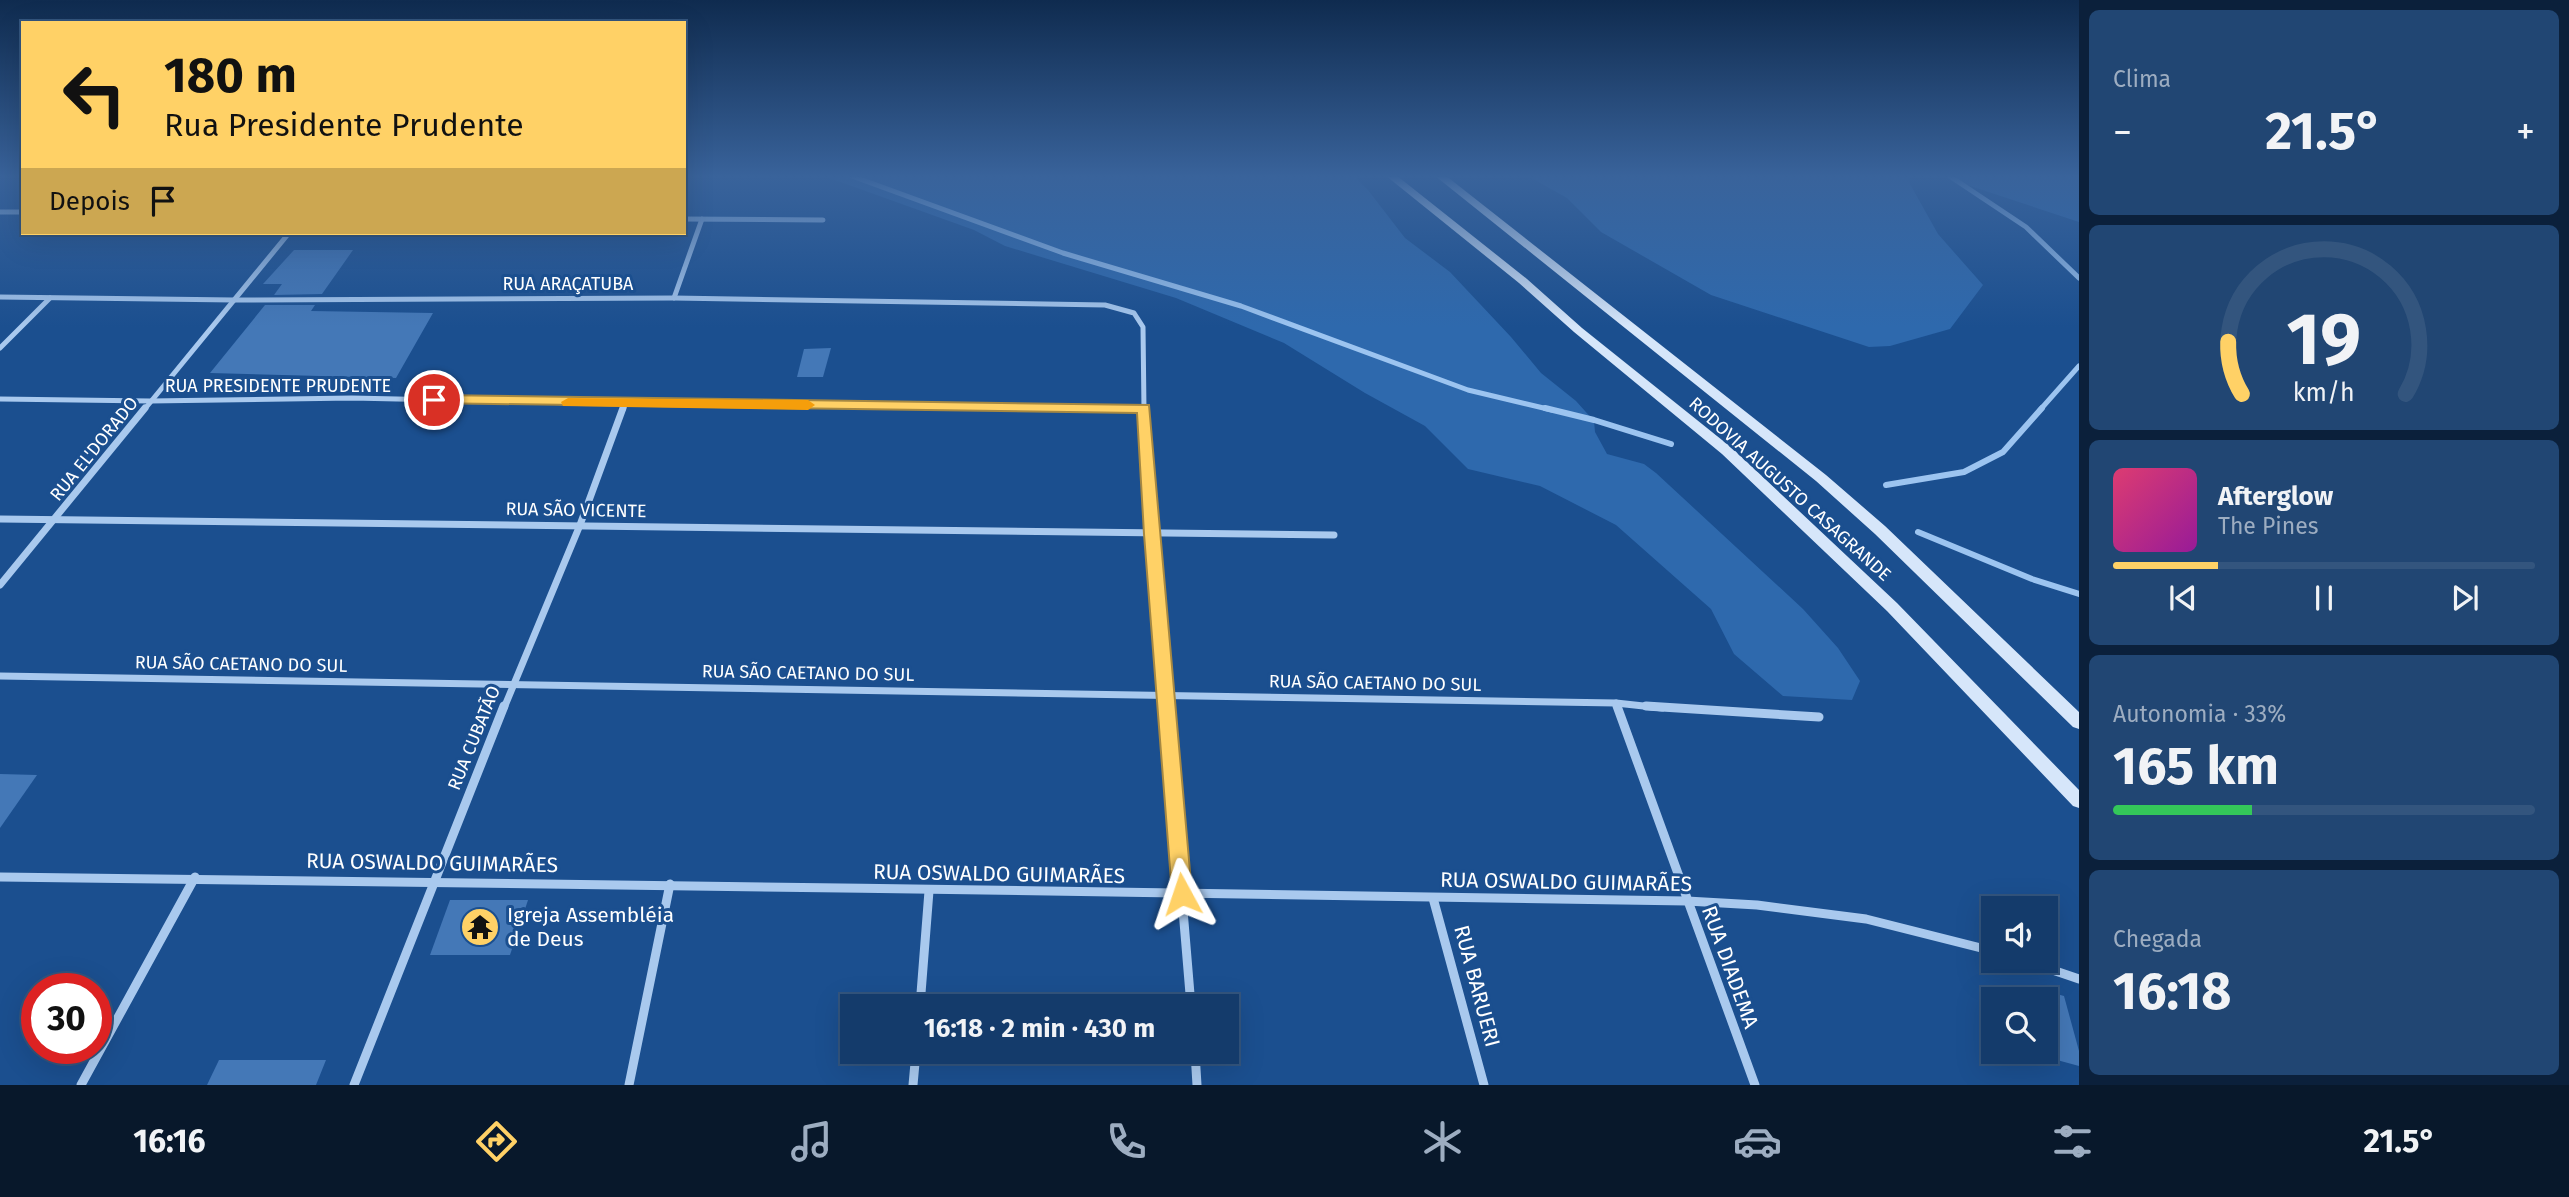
<!DOCTYPE html>
<html lang="pt">
<head>
<meta charset="utf-8">
<style>
  :root { --surface:#143b6b; --page:#214673; --text:#f1f3f6; --muted:#9dadc1; --line:#33557e; --accent:#ffd166 }
  body { margin:0; font-family:"Fira Sans",sans-serif; background:var(--page); color:var(--text); height:100vh; display:flex; flex-direction:column; font-size:26px; white-space:nowrap }
  * { box-sizing:border-box; margin:0 }
  p { font-size:23px; color:var(--muted) }
  .icon { flex:none; width:38px; height:38px; fill:none; stroke:currentColor; stroke-width:2; stroke-linecap:round; stroke-linejoin:round }
  .map { position:relative; flex:1; overflow:hidden }
  .side { display:flex; flex-direction:column; gap:10px; padding:10px; background:#0b203b; width:490px }
  .side>* { flex:none }
  .guide { position:absolute; left:21px; top:21px; width:665px; height:214px; border-radius:0px; box-shadow:0 7px 28px #0002,0 0 0 2px var(--line); background:#ffd166; color:#111; overflow:hidden }
  .controls { position:absolute; left:1981px; top:896px; display:grid; gap:14px }
  .controls a { display:grid; place-items:center; width:77px; height:77px; border-radius:0px; background:var(--surface); box-shadow:0 7px 28px #0002,0 0 0 2px var(--line); font-size:35px }
  .speed { position:absolute; left:21px; top:973px; display:flex; gap:14px; font-size:35px; font-weight:700; text-align:center }
  .speed>* { display:grid; place-content:center; width:91px; height:91px; border-radius:50%; background:var(--surface); box-shadow:0 7px 28px #0002,0 0 0 2px var(--line); line-height:1 }
  .speed .limit { border:10px solid #d22; background:#fff; color:#111 }
  .pin { position:absolute; display:grid; place-items:center; width:60px; height:60px; color:#fff; margin:-30px; border:4px solid #fff; border-radius:50%; box-shadow:0 2px 7px #0007 }
  .me { position:absolute; width:77px; margin:-38px; rotate:355deg; stroke-linejoin:round; filter:drop-shadow(0 0 5px #0008) }
  .turn { display:flex; align-items:center; gap:24px; height:147px; padding:0 28px; font-size:32px }
  .turn .icon { width:91px; height:91px; stroke-width:2.5 }
  .turn b { display:block; font-size:49px; line-height:60px }
  .then { display:flex; align-items:center; height:66px; padding:0 28px; background:#0003; gap:14px; font-size:26px }
  .big { font-size:52px; font-weight:700; line-height:1.1 }
  .side .card { flex:1; display:flex; flex-direction:column; justify-content:center; gap:10px; min-width:0; padding:0 24px; border-radius:10px; background:var(--page) }
  .side .dial { align-items:center; gap:0 }
  .dial svg { height:182px; overflow:visible; fill:none; stroke:var(--line); stroke-width:7; stroke-linecap:round; text-anchor:middle }
  .dial text { fill:var(--text); stroke:none }
  .song { display:flex; align-items:center; gap:21px }
  .cover { width:84px; height:84px; border-radius:10px; background:linear-gradient(135deg,hsl(340 70% 55%),hsl(300 70% 35%)) }
  .played { height:7px; border-radius:4px; background:linear-gradient(90deg,var(--accent) 25%,var(--line) 25%) }
  .keys { display:flex; justify-content:space-around; direction:ltr }
  .heat { display:flex; justify-content:space-between; align-items:center; font-size:38px; direction:ltr }
  .charge { height:10px; border-radius:5px; background:linear-gradient(90deg,#34c759 33%,var(--line) 0) }
  .trip { position:absolute; left:840px; top:994px; width:399px; height:70px; border-radius:0px; background:var(--surface); box-shadow:0 7px 28px #0002,0 0 0 2px var(--line); font-weight:700; line-height:70px; text-align:center }
  .tab-bar { display:flex; height:112px; justify-content:space-around; align-items:center; background:#08182b; color:var(--muted) }
  .tab-bar .icon { width:49px; height:49px }
  .tab-bar .active { color:var(--accent) }
  .tab-bar b { font-size:32px; color:var(--text) }
  main { display:flex; flex:1; min-height:0 }
  .map>svg:first-child { display:block }
</style>
</head>
<body>
<main>
<div class="map">
<svg width="2079" height="1085" viewBox="0 0 2079 1085">
  <rect width="100%" height="100%" fill="#1b4f8f"/>
  <g fill="#2e69ad">
    <path d="M821,175h532l15,15 37,48 45,34 61,65 30,36 35,28 18,20 1,11 12,22 37,10 12,9 147,136 35,39 22,33 -8,19 -69,-4 -49,-42 -23,-45 -95,-84 -76,-39 -72,-17 -43,-43 -60,-33 -81,-50 -108,-45 -171,-52 -31,-16z"/>
    <path d="M1526,175h383l1,9 28,50 45,51 -33,44 -60,17 -21,1 -158,-52 -110,-63 -34,-34z"/>
    <path d="M1937,175h142v47z"/>
  </g>
  <g fill="none" stroke-linecap="round" stroke-linejoin="round">
    <g stroke="#9cc4f0" stroke-width="5">
      <path d="M849,175l214,78 178,53 227,84 84,20"/>
      <path d="M1948,175l78,52 53,51"/>
      <path d="M2040,410l39,-44"/>
    </g>
    <g stroke="#9cc4f0" stroke-width="6">
      <path d="M1545,408l49,12 77,24"/>
      <path d="M1886,485l78,-13 39,-20 39,-44"/>
      <path d="M1918,532l114,47 47,15"/>
    </g>
  </g>
  <g fill="#4478b7">
    <path d="M294,250h59l-31,44 -48,1 8,-11h-19z"/>
    <path d="M265,305h50l-4,6 122,2 -37,65 -186,-5z"/>
    <path d="M831,348l-8,29h-26l7,-28z"/>
    <path d="M0,774l37,1 -37,53z"/>
    <path d="M450,900h78l-18,55h-80z"/>
    <path d="M2046,991l18,5 15,55v15l-33,-9z"/>
    <path d="M219,1060h107l-10,25h-109z"/>
  </g>
  <g fill="none" stroke-linecap="round" stroke-linejoin="round">
    <g stroke="#a9c9ee" stroke-width="5">
      <path d="M0,212h23"/>
      <path d="M684,219l139,1"/>
      <path d="M0,297l234,3 440,-2 431,7 29,8 9,14 1,83"/>
      <path d="M674,298l28,-79"/>
      <path d="M0,348l50,-50"/>
      <path d="M0,399l150,2 202,-3 273,6 519,4"/>
      <path d="M144,410l145,-177"/>
      <path d="M623,410l2,-6"/>
    </g>
    <g stroke="#a9c9ee" stroke-width="7">
      <path d="M1144,408l7,126 15,174"/>
      <path d="M0,519l1334,16"/>
      <path d="M0,585l145,-177"/>
      <path d="M0,676l1616,27 46,5"/>
      <path d="M1616,703l2,5"/>
      <path d="M504,708l76,-183 43,-117"/>
    </g>
    <g stroke="#a9c9ee" stroke-width="9">
      <path d="M1166,706l25,300"/>
      <path d="M1617,706l138,379"/>
      <path d="M1646,706l173,11"/>
      <path d="M0,877c562,4 1125,17 1687,24l70,4 109,14 127,32"/>
      <path d="M1433,898l51,187"/>
      <path d="M2026,961l53,18"/>
      <path d="M920,1006l9,-115"/>
      <path d="M1195,1052l2,33"/>
      <path d="M81,1085l114,-208"/>
      <path d="M354,1085l150,-379"/>
      <path d="M629,1085l41,-201"/>
      <path d="M913,1085l3,-33"/>
    </g>
    <g fill="#d6e6fa" fill-rule="evenodd">
      <path d="M1385,175h11l131,104 55,49 150,120 165,155 182,187v18l-6,-2 -186,-195 -165,-157 -148,-122 -55,-49z"/>
      <path d="M1434,175h11l381,300 59,51 194,186v17l-6,-2 -198,-193 -59,-53z"/>
    </g>
  </g>
  <linearGradient id="sky" x2="0" y2="1"><stop stop-color="#0f2b4f"/><stop offset="0.54" stop-color="#39639b"/><stop offset="1" stop-color="#39639b" stop-opacity="0"/></linearGradient>
  <rect width="2079" height="327" fill="url(#sky)"/>
  <path fill="#ffd166" stroke="#a68842" stroke-width="2" d="M434,395l715,10 43,489 -3,7 -7,3 -7,-3 -3,-7 -28,-360 -7,-121 -708,-10v-7z"/>
  <path fill="#f59e0b" d="M568,398l240,2 7,5 -7,5 -245,-4 -2,-4z"/>
  <defs>
    <symbol id="temple-disc" viewBox="-11 -11 22 22"><circle r="9.5" fill="#ffd166" stroke="#1b4f8f"/><path d="M0-6L5-2H3V0L6.5 2.5H4V6H1.5V3h-3V6H-4V2.5H-6.5L-3 0V-2H-5Z" fill="#111"/></symbol>
  </defs>
  <g fill-rule="evenodd">
    <use href="#temple-disc" x="458" y="905" width="44" height="44"/>
  </g>
  <g text-anchor="middle" stroke-width="6" stroke-linejoin="round" paint-order="stroke">
    <g font-size="18" fill="#fff" stroke="#1b4f8f">
      <text x="568" y="290">RUA ARAÇATUBA</text>
      <text x="278" y="392">RUA PRESIDENTE PRUDENTE</text>
      <text transform="translate(94 449) rotate(-51)" y="6">RUA EL'DORADO</text>
      <text transform="translate(1790 489) rotate(42)" y="6">RODOVIA AUGUSTO CASAGRANDE</text>
      <text transform="translate(576 510) rotate(1)" y="6">RUA SÃO VICENTE</text>
      <text transform="translate(241 664) rotate(1)" y="6">RUA SÃO CAETANO DO SUL</text>
      <text transform="translate(808 673) rotate(1)" y="6">RUA SÃO CAETANO DO SUL</text>
      <text transform="translate(1375 683) rotate(1)" y="6">RUA SÃO CAETANO DO SUL</text>
      <text transform="translate(474 738) rotate(-68)" y="6">RUA CUBATÃO</text>
    </g>
    <g font-size="21" fill="#fff" stroke="#1b4f8f">
      <text transform="translate(432 863) rotate(1)" y="7">RUA OSWALDO GUIMARÃES</text>
      <text transform="translate(999 874) rotate(1)" y="7">RUA OSWALDO GUIMARÃES</text>
      <text transform="translate(1566 882) rotate(1)" y="7">RUA OSWALDO GUIMARÃES</text>
      <text transform="translate(1730 967) rotate(70)" y="7">RUA DIADEMA</text>
      <text transform="translate(1477 986) rotate(75)" y="7">RUA BARUERI</text>
    </g>
    <g font-size="21" fill="#fff" stroke="#1b4f8f" text-anchor="start">
      <text x="507" y="922">Igreja Assembléia<tspan x="507" dy="24">de Deus</tspan></text>
    </g>
  </g>
</svg>
<div class="controls">
<a><svg class="icon" aria-label="sound" viewBox="0 0 24 24"><path d="M4 9h4l5-4v14l-5-4H4zM17 9q2 3 0 6"/></svg></a>
<a><svg class="icon" aria-label="search" viewBox="0 0 24 24"><circle cx="10" cy="10" r="6"/><path d="M15 15l6 6"/></svg></a>
</div>
<div class="speed"><div class="limit">30</div></div>
<div class="pin" style="left:434px;top:400px;background:#d93025"><svg class="icon" aria-label="arrive" viewBox="0 0 24 24"><path d="M6 21V4h12l-3 4 3 4H6"/></svg></div>
<svg class="me" style="left:1182px;top:894px" viewBox="-20 -20 40 40"><path d="M0-17L14 15 0 8-14 15z" fill="#ffd166" stroke="#fff" stroke-width="4"/></svg>
<div class="trip">16:18 · 2 min · 430 m</div>
<div class="guide">
<div class="turn"><svg class="icon" aria-label="left" viewBox="0 0 24 24"><path d="M17 20v-9H6M10 6l-5 5 5 5"/></svg><div><b>180 m</b>Rua Presidente Prudente</div></div>
<div class="then">Depois<svg class="icon" aria-label="arrive" viewBox="0 0 24 24"><path d="M6 21V4h12l-3 4 3 4H6"/></svg></div>
</div>
</div>
<section class="side">
<div class="card"><p>Clima</p>
<div class="heat"><a>−</a><b class="big">21.5°</b><a>+</a></div>
</div>
<div class="card dial"><svg viewBox="0 0 100 80">
<path d="M14 69A42 42 0 1 1 86 69"/>
<path d="M14 69A42 42 0 0 1 8 46" stroke="#ffd166"/>
<text x="50" y="56" font-size="32" font-weight="700">19</text>
<text x="50" y="72" font-size="11">km/h</text>
</svg></div>
<div class="card">
<div class="song"><i class="cover"></i><div><b>Afterglow</b><p>The Pines</p></div></div>
<div class="played"></div>
<div class="keys"><svg class="icon" aria-label="previous" viewBox="0 0 24 24"><path d="M18 5L8 12l10 7zM5 5v14"/></svg><svg class="icon" aria-label="pause" viewBox="0 0 24 24"><path d="M8 5v14M16 5v14"/></svg><svg class="icon" aria-label="next" viewBox="0 0 24 24"><path d="M6 5l10 7-10 7zM19 5v14"/></svg></div>
</div>
<div class="card"><p>Autonomia · 33%</p><b class="big">165 km</b><div class="charge"></div></div>
<div class="card"><p>Chegada</p><b class="big">16:18</b></div>
</section>
</main>
<nav class="tab-bar">
<b>16:16</b>
<svg class="icon active" aria-label="directions" viewBox="0 0 24 24"><path d="M12 3l9 9-9 9-9-9zM9 14v-3h6M13 9l2 2-2 2"/></svg>
<svg class="icon" aria-label="music" viewBox="0 0 24 24"><path d="M9 18V5l10-2v13"/><circle cx="6" cy="18" r="3"/><circle cx="16" cy="16" r="3"/></svg>
<svg class="icon" aria-label="phone" viewBox="0 0 24 24"><path d="M5 4h4l2 5-3 2q2 4 5 5l2-3 5 2v4C11 20 4 13 5 4z"/></svg>
<svg class="icon" aria-label="climate" viewBox="0 0 24 24"><path d="M12 3v18M4 7l16 10M4 17L20 7"/></svg>
<svg class="icon" aria-label="car" viewBox="0 0 24 24"><path d="M5 17H2v-5l4-1 3-4h7l3 4 3 1v5h-3M9 17h6M6 11h13"/><circle cx="7" cy="17" r="2"/><circle cx="17" cy="17" r="2"/></svg>
<svg class="icon" aria-label="filters" viewBox="0 0 24 24"><path d="M4 7h16M4 17h16"/><circle cx="9" cy="7" r="2"/><circle cx="15" cy="17" r="2"/></svg>
<b>21.5°</b>
</nav>
</body>
</html>
